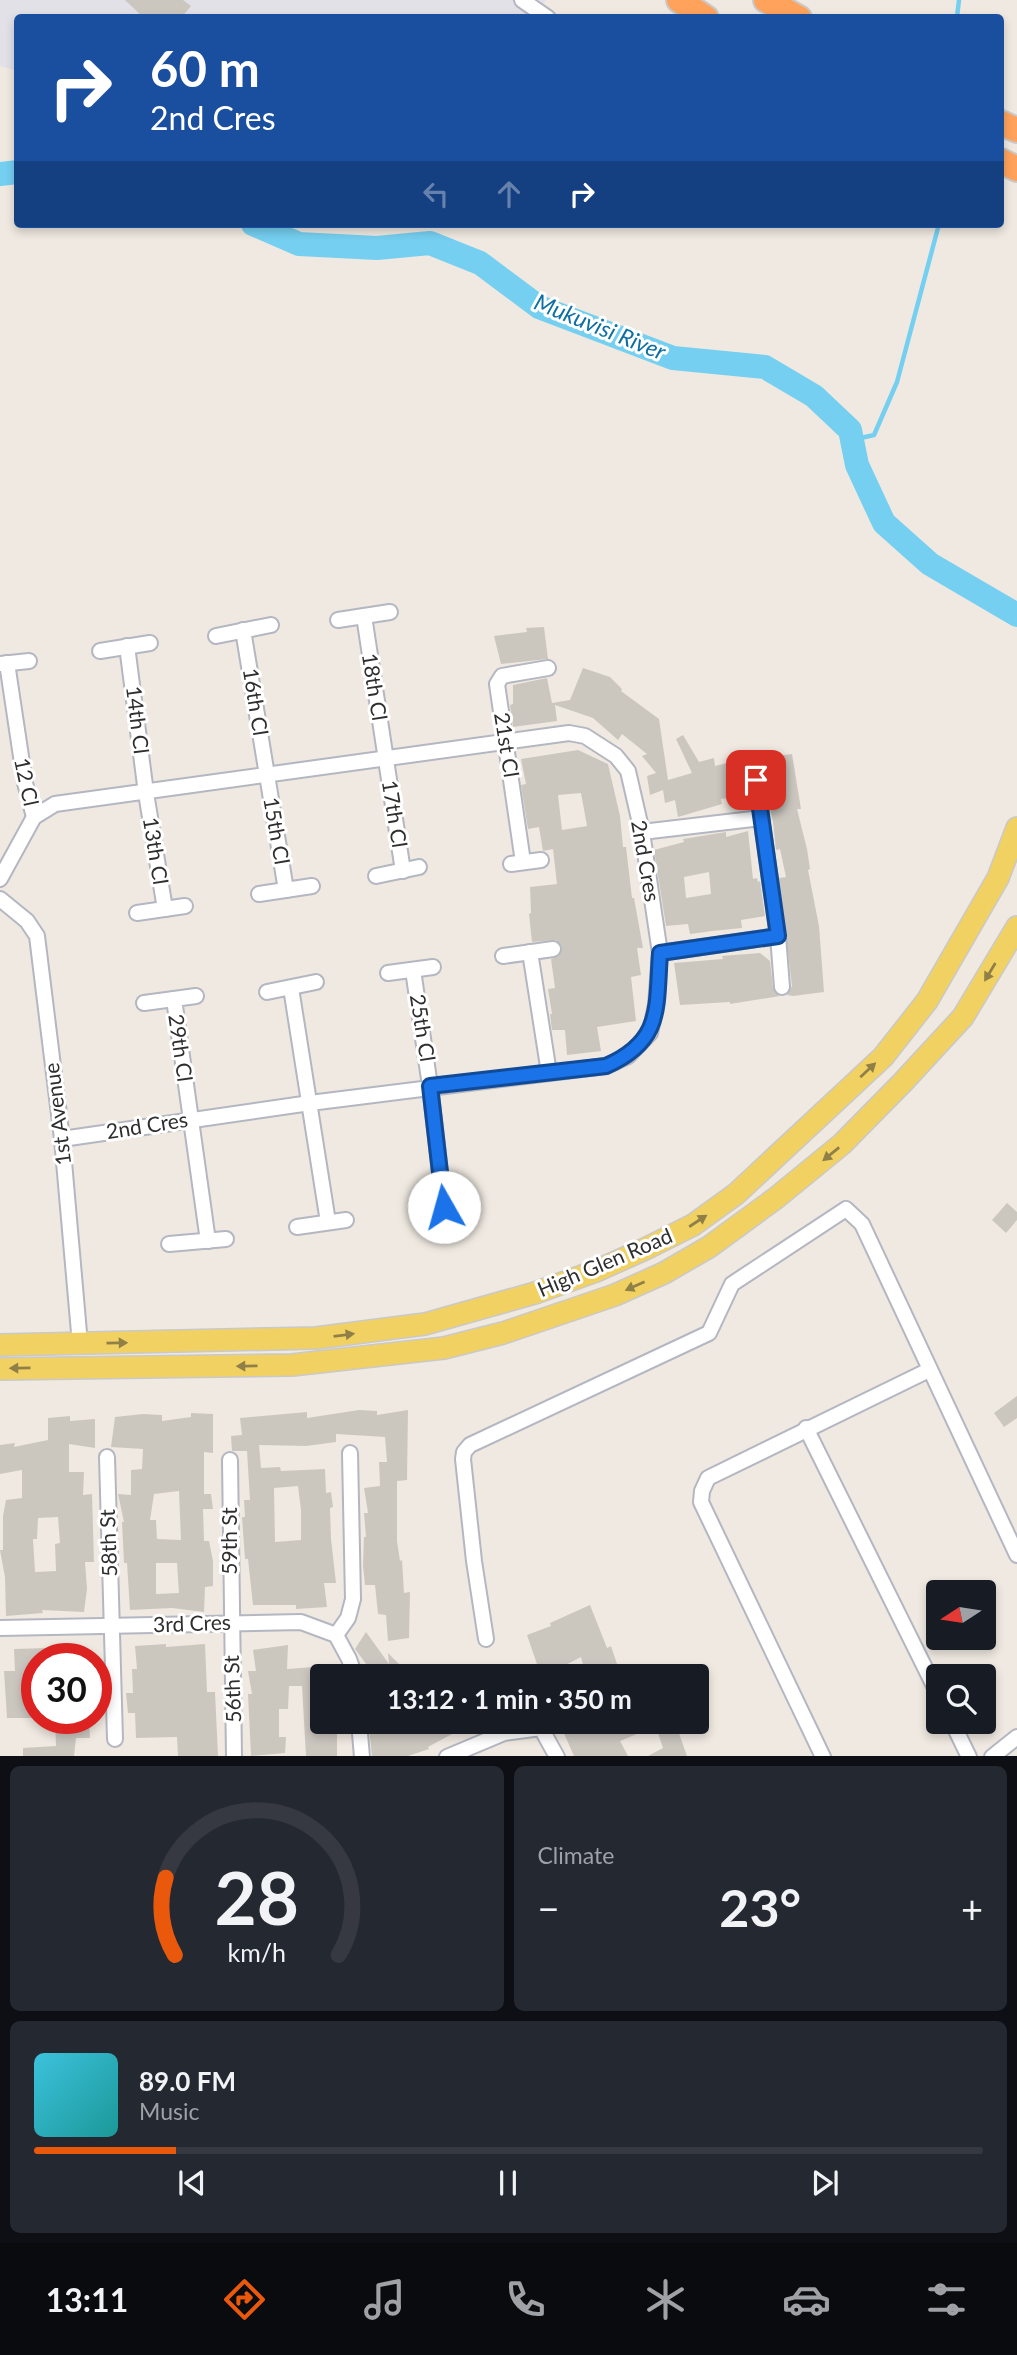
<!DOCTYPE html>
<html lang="en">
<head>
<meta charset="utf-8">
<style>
  :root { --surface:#171b24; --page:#242831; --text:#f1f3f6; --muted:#9ea1a6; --line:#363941; --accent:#ea580c }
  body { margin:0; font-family:Lato,sans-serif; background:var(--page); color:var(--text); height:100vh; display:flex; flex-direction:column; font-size:26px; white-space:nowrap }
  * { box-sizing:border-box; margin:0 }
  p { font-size:23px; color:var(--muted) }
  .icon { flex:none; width:38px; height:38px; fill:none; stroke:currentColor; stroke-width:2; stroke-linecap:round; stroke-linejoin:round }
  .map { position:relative; height:1756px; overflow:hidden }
  .sheet { display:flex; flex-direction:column; gap:10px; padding:10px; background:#0d0f14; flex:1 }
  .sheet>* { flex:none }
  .banner { position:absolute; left:14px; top:14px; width:990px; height:214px; border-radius:7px; box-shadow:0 4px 10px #0003; background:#1a4fa0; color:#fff; overflow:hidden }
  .needle { width:46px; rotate:258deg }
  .buttons { position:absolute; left:926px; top:1580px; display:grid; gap:14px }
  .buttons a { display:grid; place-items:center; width:70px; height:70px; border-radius:7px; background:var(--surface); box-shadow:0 4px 10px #0003; font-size:35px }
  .speed { position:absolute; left:21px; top:1643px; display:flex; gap:14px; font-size:35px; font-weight:700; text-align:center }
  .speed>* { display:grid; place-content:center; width:91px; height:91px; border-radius:50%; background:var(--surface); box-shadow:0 4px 10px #0003; line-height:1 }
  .speed .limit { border:10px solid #d22; background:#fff; color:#111 }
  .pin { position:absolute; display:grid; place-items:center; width:60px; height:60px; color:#fff; margin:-30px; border-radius:14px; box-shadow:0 4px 10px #0006 }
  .me { position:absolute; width:77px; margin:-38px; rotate:353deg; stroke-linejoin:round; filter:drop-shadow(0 0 5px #0008) }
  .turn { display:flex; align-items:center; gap:24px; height:147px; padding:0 21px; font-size:32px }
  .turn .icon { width:91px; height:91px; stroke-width:2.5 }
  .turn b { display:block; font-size:49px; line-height:60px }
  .lanes { display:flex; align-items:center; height:66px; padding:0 21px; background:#0003; justify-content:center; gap:35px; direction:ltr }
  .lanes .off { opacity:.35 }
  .big { font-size:52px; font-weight:700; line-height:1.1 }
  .sheet .tile { flex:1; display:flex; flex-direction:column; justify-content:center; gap:10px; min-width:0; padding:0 24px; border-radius:10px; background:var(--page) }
  .sheet .dial { align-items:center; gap:0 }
  .dial svg { height:182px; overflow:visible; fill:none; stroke:var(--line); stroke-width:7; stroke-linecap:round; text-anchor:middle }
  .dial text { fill:var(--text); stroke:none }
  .song { display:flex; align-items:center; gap:21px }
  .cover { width:84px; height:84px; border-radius:10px; background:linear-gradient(135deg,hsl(190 70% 55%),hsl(180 70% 35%)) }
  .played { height:7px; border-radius:4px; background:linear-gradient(90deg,var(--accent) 15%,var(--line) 15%) }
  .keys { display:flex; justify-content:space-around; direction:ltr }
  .heat { display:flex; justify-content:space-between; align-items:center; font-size:38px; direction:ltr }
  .sheet .tiles { flex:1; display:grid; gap:10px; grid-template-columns:1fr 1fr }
  .tile:last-child { grid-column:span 2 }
  .trip { position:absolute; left:310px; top:1664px; width:399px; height:70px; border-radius:7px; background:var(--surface); box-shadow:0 4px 10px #0003; font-weight:700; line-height:70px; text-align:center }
  .menu { display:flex; height:112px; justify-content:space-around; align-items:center; background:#090b0e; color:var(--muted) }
  .menu .icon { width:49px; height:49px }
  .menu .on { color:var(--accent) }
  .menu b { font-size:32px; color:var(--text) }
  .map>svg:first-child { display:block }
</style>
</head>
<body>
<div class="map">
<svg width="1017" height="1757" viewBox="0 0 1017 1757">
  <rect width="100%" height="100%" fill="#efe9e1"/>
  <path fill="#e3e1e8" d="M0,0h546l-13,18h-515l-1,53 -17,-5z"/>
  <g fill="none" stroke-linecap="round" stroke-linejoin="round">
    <g stroke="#75cff0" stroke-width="4.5">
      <path d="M957,17l2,-17"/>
      <path d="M852,440l22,-5 23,-53 42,-158"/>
    </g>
    <g stroke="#75cff0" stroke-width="24">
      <path d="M0,174l18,-2"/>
      <path d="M253,224l46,20 78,4 53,-5 50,20 59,44 134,51 92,9 49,29 36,34 7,35 27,58 46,41 87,51"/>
    </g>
  </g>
  <g fill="#cbc7bf" fill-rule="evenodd">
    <path d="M125,0h58l8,6 -10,12h-37z"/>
    <path d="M544,627l4,32 -47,5 -7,-28 33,-4 -1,-4z"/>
    <path d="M583,668l27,9 12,12 -1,2 38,28 9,61 24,-7 -16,-34 7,-4 16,27 15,-4 1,8 24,-6 5,35 -23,4 1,5 -44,13 -3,-17 -10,3 -2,-13 -13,5 -3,-19 9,-3 -14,-17 5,-2 -25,-20 -4,6 -25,-22 -38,-13 2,16 -44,6 -3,-22 3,-1v-19l34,-7 5,25 18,-3z"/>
    <path d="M578,750l30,14 12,52 3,31h3l6,51h2l9,50h-6l4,27 -10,2 5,44 -39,6 4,24 -34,4 -2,-25h-13l-2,-16h2l-4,-25 7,-1 -4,-29 8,-3 3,-9 -6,-7 -24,2 -3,-28 2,-1 -1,-26 27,-3 -4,-35 -10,2 -4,-24 -11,2 -7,-44 5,-1 -5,-25zM581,793l6,33 -25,4 -4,-35z"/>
    <path d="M792,754l9,55h-4l10,40 3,20 -2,1 11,56 5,66 -31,4 -6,-1 5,-9 -13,-108 7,-1 -6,-28 -4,1 -3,-28 -14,-64z"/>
    <path d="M748,831l5,48 4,-1 1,4 2,-1 5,35 -24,4 1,8 -30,3 -22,3 -2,-10 -22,2 -12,-76 30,-8 -1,-3 43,-7v5zM709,872l2,22 -25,4 -2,-21z"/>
    <path d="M760,953l10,8 3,27 7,8 -50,8v-2l-50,3 -6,-42 49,-4 -1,-3z"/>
    <path d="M1007,1203l10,9v8l-11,13 -14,-13z"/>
    <path d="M1017,1396v22l-13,9 -10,-14z"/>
    <path d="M359,1410l18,1v4l31,-5 -1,70 -10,1v60l3,20 2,-1 2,33 6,-1 -1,46 -21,3 -2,-26 -8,-1 -3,-29h-10l-2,-19 1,-29h2l-2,-24h4l-4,-25 16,-2 -1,-24h8l-2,-25 -49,-3v8l-30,4 -47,-1 2,23 19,-1 1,4 44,-2 1,24 5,-1 2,15 -3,1 1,31 5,44h-12l3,24 -31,2v-4h-43l-5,-46h-3l-3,-42h3l-1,-17h6l-3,-49h-15l-1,-15 11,-1 -2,-17 67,-6v6zM298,1486l3,24v30l-26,2 -1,-54z"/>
    <path d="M191,1413l22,1v39l-9,-1v42h7l2,15h-10l1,32h5l4,20v25l-8,1 -1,25 -32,-4 -42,2 -3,-47h-3l-2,-41h2l-6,-28 13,1v-25l11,-1 1,-20 -32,-2 4,-30 28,-3 19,1v6l29,-4zM179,1491l2,49 -24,-1 -1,-19h-6l4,-26zM156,1563h21l2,30 -23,1z"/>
    <path d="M70,1416v5l25,-2v29l-26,-4v28h15l-1,23 9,-1 2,68h-9l2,27 -3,23 -42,-2 1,3 -37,3 -1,-39 -5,-27h3v-34l3,-16 16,-2v-28l-22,4v-29l15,-2 -1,4 34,-7v-22zM58,1517l2,26 -5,1 1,27 -21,1 -2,-33h4l1,-21z"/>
    <path d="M590,1605l17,43 4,-2 6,18 -10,5 1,7h-22l-5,-19 -23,12 3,7h-45l22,-9 -11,-32 24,-9 -1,-3z"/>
    <path d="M366,1632l23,32 -1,-11 23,23h-36l-20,-27z"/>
    <path d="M166,1644v3l39,-3 2,48h8l3,64h-40l-1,-19 -41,1 -1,-25h-7l-2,-20h7l-1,-24h5l-2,-23z"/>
    <path d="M288,1645l-1,24 41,-3 1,10h-7v7h-3v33h3v6h15v34h-31l-4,-70h-13l-1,23h-9v28h7l-1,16 -34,3 -3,-62h4l-4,-23h8l-3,-21z"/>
    <path d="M47,1648v11h-10v8h-2l2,51h-30l-3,-47h11l-1,-22z"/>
    <path d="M89,1719l1,19h-14l-2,18h-51v-8l33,-2 -1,-26z"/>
    <path d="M402,1722h72l-46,25 1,2 -21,7h-36l-3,-28h35z"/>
    <path d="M559,1722h107l-46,19 8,15h-54z"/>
    <path d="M675,1722l12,34h-39l15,-8 -5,-15z"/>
  </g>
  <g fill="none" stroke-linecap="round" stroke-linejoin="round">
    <defs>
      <g id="street">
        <path d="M522,0l26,18"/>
        <path d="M364,616l39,255"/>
        <path d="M338,620l52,-8"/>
        <path d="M243,630l43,260"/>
        <path d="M216,636l55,-11"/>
        <path d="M127,646l19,147 19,116"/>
        <path d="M100,651l50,-8"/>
        <path d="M7,663l18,120 9,34"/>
        <path d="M0,664l29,-3"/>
        <path d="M756,781l22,155 4,51"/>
        <path d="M642,832l119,-14"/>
        <path d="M523,862l-26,-178 5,-8 46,-8"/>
        <path d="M511,864l30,-4"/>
        <path d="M376,876l43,-9"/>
        <path d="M0,879l34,-62 21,-13 514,-71 16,3 31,20 12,15 14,61 18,121 -4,52 -6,28 -22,23 -22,10 -296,37 -248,36"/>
        <path d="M259,894l53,-8"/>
        <path d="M0,899l27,22 10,15 25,203 18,205"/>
        <path d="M137,913l48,-7"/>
        <path d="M530,952l19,121"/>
        <path d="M660,953l118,-17"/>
        <path d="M503,956l50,-7"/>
        <path d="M413,970l17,116 14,121"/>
        <path d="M388,973l45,-6"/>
        <path d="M291,988l37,234"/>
        <path d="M267,992l49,-10"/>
        <path d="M196,996l-22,3 34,242"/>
        <path d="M144,1003l30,-4"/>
        <path d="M419,1210l41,-5"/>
        <path d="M297,1227l49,-7"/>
        <path d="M169,1244l57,-5"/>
        <path d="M806,1428l132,266"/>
        <path d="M107,1457l8,282"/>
        <path d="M230,1460l4,296"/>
        <path d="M0,1628l301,-6 35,13 13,24 6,17"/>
        <path d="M336,1635l12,-17 5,-19 -3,-146"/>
        <path d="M486,1639l-12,-78 -11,-102 1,-7 6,-7 239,-112 23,-49 114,-75 16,15 155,331"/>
        <path d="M359,1722l3,35"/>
        <path d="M952,1722l17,35"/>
        <path d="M447,1757l57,-24 37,-5 16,29"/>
        <path d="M823,1757l-122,-255 1,-11 6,-13 221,-108"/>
        <path d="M992,1757l25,-20"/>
      </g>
      <g id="primary">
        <path d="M0,1345l316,-7 109,-14 110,-31 61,-22 49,-22 48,-24 43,-31 147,-137 44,-56 71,-123 19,-50"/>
        <path d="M0,1369l292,-4 152,-17 59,-15 112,-38 49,-22 45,-26 67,-49 66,-54 61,-62 60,-65 54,-90"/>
      </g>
      <g id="highway">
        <path d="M679,0l27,18"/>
        <path d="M766,0l33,18"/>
        <path d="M1001,123l16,7"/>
        <path d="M1001,161l16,8"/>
      </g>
    </defs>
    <use href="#street" stroke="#b4b7c1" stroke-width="18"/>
    <use href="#primary" stroke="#c9c9c9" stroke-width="24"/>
    <use href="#highway" stroke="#c9c9c9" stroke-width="28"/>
    <use href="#street" stroke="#fff" stroke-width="14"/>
    <use href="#primary" stroke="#f2d163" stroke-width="21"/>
    <use href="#highway" stroke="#ffa35c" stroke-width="24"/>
  </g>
  <defs><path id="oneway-solid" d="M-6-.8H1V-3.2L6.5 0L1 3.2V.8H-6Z" transform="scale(1.75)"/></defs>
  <g fill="#908048">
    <use href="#oneway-solid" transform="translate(990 972) rotate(121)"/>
    <use href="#oneway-solid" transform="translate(868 1070) rotate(-43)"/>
    <use href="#oneway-solid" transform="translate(831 1154) rotate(141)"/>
    <use href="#oneway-solid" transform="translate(698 1221) rotate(-33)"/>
    <use href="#oneway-solid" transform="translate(635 1286) rotate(156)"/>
    <use href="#oneway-solid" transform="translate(344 1335) rotate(-7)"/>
    <use href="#oneway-solid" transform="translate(117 1343) rotate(-1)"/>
    <use href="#oneway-solid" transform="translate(247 1366) rotate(179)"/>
    <use href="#oneway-solid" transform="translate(20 1368) rotate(179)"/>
  </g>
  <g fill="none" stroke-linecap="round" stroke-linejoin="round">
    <defs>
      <path id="route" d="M444,1207l-14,-121 176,-20c57,-25 50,-58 54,-113l118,-17 -22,-156"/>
    </defs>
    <use href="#route" stroke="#114b97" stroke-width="18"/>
    <use href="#route" stroke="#1a73e8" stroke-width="12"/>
  </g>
  <g text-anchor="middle" stroke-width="6" stroke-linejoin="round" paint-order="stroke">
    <g font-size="21" fill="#2e2e2e" stroke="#fff">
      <text transform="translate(374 687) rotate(81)" y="7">18th Cl</text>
      <text transform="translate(255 702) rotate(81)" y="7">16th Cl</text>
      <text transform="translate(137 720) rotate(83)" y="7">14th Cl</text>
      <text transform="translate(506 745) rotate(81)" y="7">21st Cl</text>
      <text transform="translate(26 782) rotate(78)" y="7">12 Cl</text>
      <text transform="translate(394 814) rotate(81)" y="7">17th Cl</text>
      <text transform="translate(276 831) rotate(80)" y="7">15th Cl</text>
      <text transform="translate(155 851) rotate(81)" y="7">13th Cl</text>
      <text transform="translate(645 861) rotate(80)" y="7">2nd Cres</text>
      <text transform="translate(422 1028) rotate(81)" y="7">25th Cl</text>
      <text transform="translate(180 1048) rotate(82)" y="7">29th Cl</text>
      <text transform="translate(58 1114) rotate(-97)" y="7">1st Avenue</text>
      <text transform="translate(147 1126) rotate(-9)" y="7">2nd Cres</text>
      <text transform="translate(605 1263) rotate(-23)" y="7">High Glen Road</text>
      <text transform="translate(230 1541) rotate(-90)" y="7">59th St</text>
      <text transform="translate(109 1543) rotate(-92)" y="7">58th St</text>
      <text transform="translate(192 1624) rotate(-2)" y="7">3rd Cres</text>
      <text transform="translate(233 1689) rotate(-92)" y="7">56th St</text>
    </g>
    <g font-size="23" font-style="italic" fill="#0d6fa3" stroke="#fff">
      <text transform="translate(600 327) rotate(22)" y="8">Mukuvisi River</text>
    </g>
  </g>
</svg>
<div class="buttons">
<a><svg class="needle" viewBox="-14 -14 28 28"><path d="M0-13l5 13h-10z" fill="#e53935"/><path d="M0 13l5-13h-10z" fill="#9ea1a6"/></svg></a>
<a><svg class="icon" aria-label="search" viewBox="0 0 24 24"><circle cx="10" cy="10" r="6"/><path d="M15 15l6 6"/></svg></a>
</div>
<div class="speed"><div class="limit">30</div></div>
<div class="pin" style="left:756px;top:780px;background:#d93025"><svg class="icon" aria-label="arrive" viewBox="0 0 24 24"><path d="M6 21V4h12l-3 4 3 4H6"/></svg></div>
<svg class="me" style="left:444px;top:1207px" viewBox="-20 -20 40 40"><circle r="19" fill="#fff"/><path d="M0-13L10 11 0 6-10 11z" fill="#1a73e8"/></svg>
<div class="trip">13:12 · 1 min · 350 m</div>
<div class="banner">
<div class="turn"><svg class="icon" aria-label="right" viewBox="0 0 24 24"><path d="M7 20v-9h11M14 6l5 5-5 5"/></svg><div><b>60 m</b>2nd Cres</div></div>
<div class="lanes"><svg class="icon off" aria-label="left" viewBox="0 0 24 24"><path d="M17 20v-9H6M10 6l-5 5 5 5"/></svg><svg class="icon off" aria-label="ahead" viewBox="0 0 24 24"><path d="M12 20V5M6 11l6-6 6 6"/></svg><svg class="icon" aria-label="right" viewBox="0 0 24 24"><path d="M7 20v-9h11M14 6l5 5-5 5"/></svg></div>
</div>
</div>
<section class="sheet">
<div class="tiles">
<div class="tile dial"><svg viewBox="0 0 100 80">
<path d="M14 69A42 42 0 1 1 86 69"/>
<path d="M14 69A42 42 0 0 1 10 35" stroke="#ea580c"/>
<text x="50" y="56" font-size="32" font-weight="700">28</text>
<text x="50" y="72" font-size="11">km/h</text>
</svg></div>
<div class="tile"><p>Climate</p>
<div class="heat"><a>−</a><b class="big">23°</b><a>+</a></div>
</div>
<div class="tile">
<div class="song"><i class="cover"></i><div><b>89.0 FM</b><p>Music</p></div></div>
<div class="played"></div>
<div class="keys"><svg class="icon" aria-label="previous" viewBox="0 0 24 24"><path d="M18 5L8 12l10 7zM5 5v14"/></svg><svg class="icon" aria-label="pause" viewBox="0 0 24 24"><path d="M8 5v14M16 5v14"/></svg><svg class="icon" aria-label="next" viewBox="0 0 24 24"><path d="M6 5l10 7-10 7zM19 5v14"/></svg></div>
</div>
</div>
</section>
<nav class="menu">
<b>13:11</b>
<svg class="icon on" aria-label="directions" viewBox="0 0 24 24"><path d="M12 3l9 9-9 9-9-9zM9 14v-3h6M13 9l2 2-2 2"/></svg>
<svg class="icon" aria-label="music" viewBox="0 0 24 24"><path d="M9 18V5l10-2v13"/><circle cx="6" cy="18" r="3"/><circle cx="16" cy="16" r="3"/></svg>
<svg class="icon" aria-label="phone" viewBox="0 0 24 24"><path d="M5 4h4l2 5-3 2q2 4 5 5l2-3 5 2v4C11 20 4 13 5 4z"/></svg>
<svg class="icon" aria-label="climate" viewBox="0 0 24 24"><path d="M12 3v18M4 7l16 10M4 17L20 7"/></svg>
<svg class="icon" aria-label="car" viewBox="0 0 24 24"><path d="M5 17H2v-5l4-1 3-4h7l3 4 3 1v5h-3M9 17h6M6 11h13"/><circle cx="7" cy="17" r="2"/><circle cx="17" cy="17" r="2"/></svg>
<svg class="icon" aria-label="filters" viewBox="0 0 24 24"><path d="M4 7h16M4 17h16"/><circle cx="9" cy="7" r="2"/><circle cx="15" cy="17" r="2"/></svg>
</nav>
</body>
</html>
